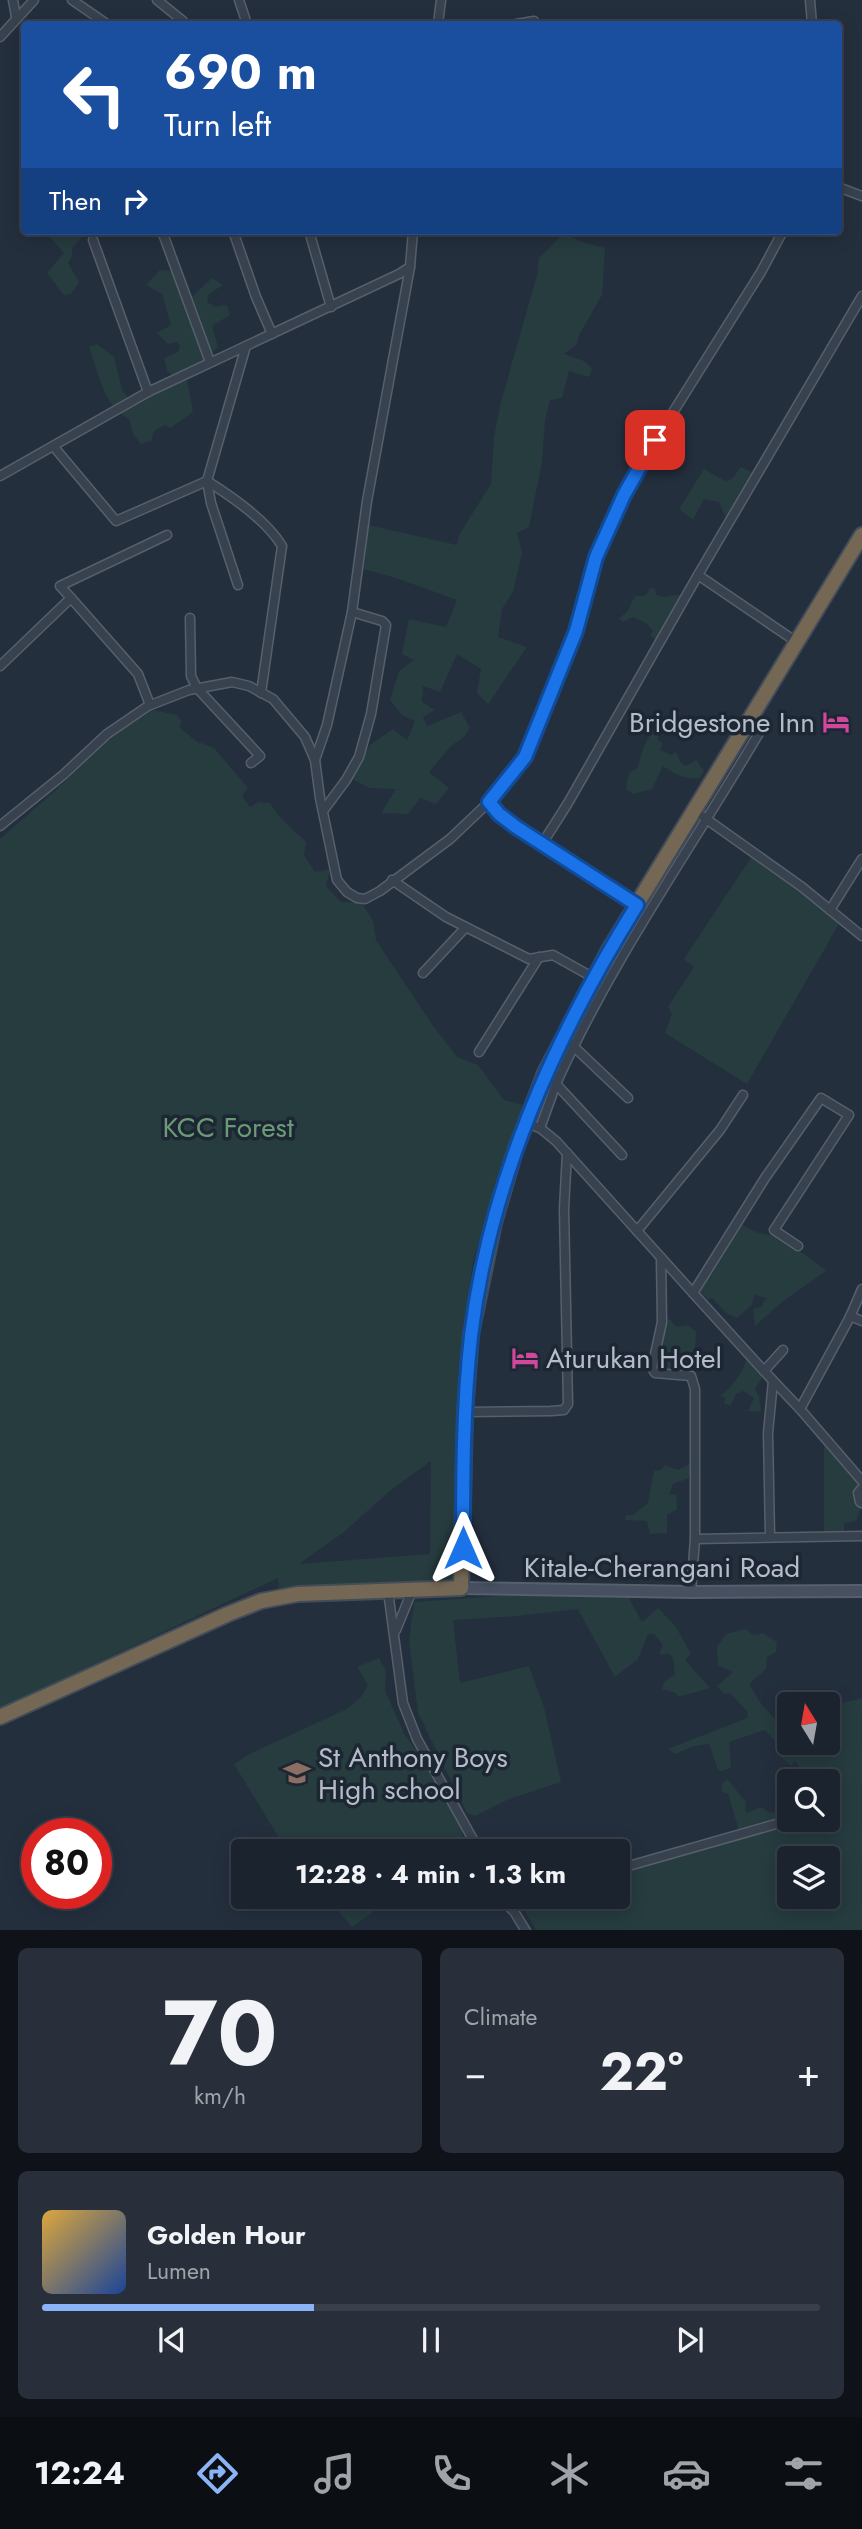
<!DOCTYPE html>
<html lang="en">
<head>
<meta charset="utf-8">
<style>
  :root { --surface:#1b232e; --page:#282f3a; --text:#f1f3f6; --muted:#a0a4aa; --line:#39404a; --accent:#8ab4f8 }
  body { margin:0; font-family:Jost,sans-serif; background:var(--page); color:var(--text); height:100vh; display:flex; flex-direction:column; font-size:26px; white-space:nowrap }
  * { box-sizing:border-box; margin:0 }
  p { font-size:23px; color:var(--muted) }
  .icon { flex:none; width:38px; height:38px; fill:none; stroke:currentColor; stroke-width:2; stroke-linecap:round; stroke-linejoin:round }
  .map { position:relative; height:1930px; overflow:hidden }
  .details { display:flex; flex-direction:column; gap:18px; padding:18px; background:#0f1319; flex:1 }
  .details>* { flex:none }
  .top-card { position:absolute; left:21px; top:21px; width:821px; height:214px; border-radius:7px; box-shadow:0 4px 18px #0003,0 0 0 2px var(--line); background:#1a4fa0; color:#fff; overflow:hidden }
  .needle { width:46px; rotate:349deg }
  .tools { position:absolute; left:777px; top:1692px; display:grid; gap:14px }
  .tools a { display:grid; place-items:center; width:63px; height:63px; border-radius:7px; background:var(--surface); box-shadow:0 4px 18px #0003,0 0 0 2px var(--line); font-size:35px }
  .speed { position:absolute; left:21px; top:1818px; display:flex; gap:14px; font-size:35px; font-weight:700; text-align:center }
  .speed>* { display:grid; place-content:center; width:91px; height:91px; border-radius:50%; background:var(--surface); box-shadow:0 4px 18px #0003,0 0 0 2px var(--line); line-height:1 }
  .speed .limit { border:10px solid #d22; background:#fff; color:#111 }
  .pin { position:absolute; display:grid; place-items:center; width:60px; height:60px; color:#fff; margin:-30px; border-radius:14px; box-shadow:0 4px 10px #0006 }
  .me { position:absolute; width:77px; margin:-38px; rotate:0deg; stroke-linejoin:round; filter:drop-shadow(0 0 5px #0008) }
  .turn { display:flex; align-items:center; gap:24px; height:147px; padding:0 28px; font-size:32px }
  .turn .icon { width:91px; height:91px; stroke-width:2.5 }
  .turn b { display:block; font-size:49px; line-height:60px }
  .then { display:flex; align-items:center; height:66px; padding:0 28px; background:#0003; gap:14px; font-size:26px }
  .big { font-size:52px; font-weight:700; line-height:1.1 }
  .details .card { flex:1; display:flex; flex-direction:column; justify-content:center; gap:10px; min-width:0; padding:0 24px; border-radius:10px; background:var(--page) }
  .details .dial { align-items:center; gap:0 }
  .dial b { font-size:91px; line-height:1 }
  .song { display:flex; align-items:center; gap:21px }
  .cover { width:84px; height:84px; border-radius:10px; background:linear-gradient(135deg,hsl(40 70% 55%),hsl(220 70% 35%)) }
  .played { height:7px; border-radius:4px; background:linear-gradient(90deg,var(--accent) 35%,var(--line) 35%) }
  .keys { display:flex; justify-content:space-around; direction:ltr }
  .heat { display:flex; justify-content:space-between; align-items:center; font-size:38px; direction:ltr }
  .details .tiles { flex:1; display:grid; gap:18px; grid-template-columns:1fr 1fr }
  .card:last-child { grid-column:span 2 }
  .trip { position:absolute; left:231px; top:1839px; width:399px; height:70px; border-radius:7px; background:var(--surface); box-shadow:0 4px 18px #0003,0 0 0 2px var(--line); font-weight:700; line-height:70px; text-align:center }
  .tabs { display:flex; height:112px; justify-content:space-around; align-items:center; background:#0b0e12; color:var(--muted) }
  .tabs .icon { width:49px; height:49px }
  .tabs .current { color:var(--accent) }
  .tabs b { font-size:32px; color:var(--text) }
  .map>svg:first-child { display:block }
</style>
</head>
<body>
<div class="map">
<svg width="862" height="1931" viewBox="0 0 862 1931">
  <rect width="100%" height="100%" fill="#242f3e"/>
  <g fill="#263c3f" fill-rule="evenodd">
    <path d="M44,231h44l-16,17v8l-4,7 11,19 -8,12 -7,1 -17,-22 17,-20z"/>
    <path d="M564,233l15,8 26,7 -3,47 -22,38 -4,12 -12,9 20,7 8,7 -3,9 -20,-6 -7,27 -12,2 -5,20 -3,42 -13,65 -12,6 5,20 -9,39 -11,17 -4,28 29,10 -39,57 -11,-11 4,-24 -24,-15 -17,38 -17,-6 -1,16 13,8 -12,7 4,9 34,-14 9,16 -5,8 -14,10 -22,26 20,16 -13,16 -16,-6 -12,16 -27,-1 15,-24 -26,-1 -20,-10 20,-33 23,-16 14,11 8,-19 -13,-6 -12,-15 9,-29 15,-11 -12,-6 7,-35 37,8 11,-27 -61,-22 -36,-10 8,-43 89,20 2,-10 32,-51 3,-47 7,-35 36,-127 2,-17z"/>
    <path d="M160,270l12,1 21,25 19,-18 11,7 -14,9 -2,8 8,5 12,-2 3,10 -18,11 6,21 -17,16 5,8 -19,9 6,32 -23,16 -5,-3 -11,6 -3,10 -10,3 -8,-10 -4,-15c-25,-12 -31,-47 -40,-72l8,-3 17,13 8,33 11,14 41,-28 -7,-5 -3,-13 14,-6 2,-6 -3,-4 -9,2 -11,-11 14,-8 -9,-31 -16,-9z"/>
    <path d="M741,467l13,6 -27,48 -8,-19 -15,-3 -11,21 -14,-11 25,-40 21,12 7,-2z"/>
    <path d="M650,588l5,1 1,6 7,2 20,-3 -27,46 -6,-4 3,-6 -7,-7 -13,-6 -10,5 -4,-4 8,-6 8,-16h10z"/>
    <path d="M153,710l24,5 5,7 -3,5 17,14 18,7 34,40 -6,8 8,11 9,-5 11,1 9,13 27,26 -2,13 11,17 15,-3 -4,17 15,16 21,1 11,18 3,19 58,87 23,30 21,8 26,35 19,5 -25,70 -25,87 -15,116 -2,202 -177,8 -1,-10 -278,131v-870l57,-50 56,-54zM431,1461l-1,93 -131,10 45,-32 48,-43z"/>
    <path d="M664,716l6,1 -13,22 6,5 -3,6 11,5 5,-3 5,11 5,3 10,-6 8,11 -4,7c-14,2 -26,-4 -37,-12l-11,23 -19,5 -7,-5 3,-16 9,-5c3,-20 13,-38 26,-52z"/>
    <path d="M752,856l88,66 -93,162 -82,-51 7,-19 -4,-7 26,-40 -10,-8z"/>
    <path d="M740,1224c13,7 16,9 30,11 11,2 48,28 56,36l-44,31 -27,24 -2,-17 8,-2 5,-9 -11,-3 -4,11 -14,12 -11,-5 -14,-15 -4,1 -9,-8z"/>
    <path d="M669,1318l7,9 11,-2 9,6 -2,36 -34,3 -4,-5 6,-29z"/>
    <path d="M747,1358l16,18 -8,13 4,7 2,16 -13,-1 6,-13 -11,-7 -7,3 -5,11 -7,-1 1,-6 -5,-2c13,-9 22,-23 27,-38z"/>
    <path d="M824,1443l36,41 -5,20 6,4 -5,13 -12,2v10l-20,2z"/>
    <path d="M690,1464l-1,14 -16,6 -4,11 7,-1 1,15 -10,6v18l-17,1 -3,-13 -22,-1 1,-5h7l15,-12 6,-32 7,-1 4,-5 13,5z"/>
    <path d="M542,1593l87,5 13,24 16,-14 18,19 15,27 -6,6 25,28 -32,9 -2,-4 -14,-4 2,-7 11,-8 -2,-16 -3,-4h-11l4,-9 -9,-11h-6l-10,25 -23,18 -37,-68 -61,7 -64,4 7,63 69,-17 15,41 17,75 -52,17 -34,17 -8,-3 -49,-100 -9,-72 5,-39z"/>
    <path d="M745,1629l9,6 9,-2 14,9 -1,10 -9,5 -1,12 -17,15 12,20 15,16 13,-3v26h39v-36l34,-9v232h-326l-19,-33h101v-24l186,-53h24v-7l9,-5 -5,-7 -4,2v-21l-18,-1 -15,-20 -4,5 -10,-9 1,-7 -17,-20 -36,12 2,26 -10,3 -3,-1 -9,-26 -15,2 -19,8 -7,-5 79,-31 1,-6 -18,-19 -6,1 -7,-8 16,-14 -15,-7 -1,-18 9,-13zM789,1858h39v39h-39z"/>
    <path d="M379,1658l7,13 -1,20 20,44 28,39 27,46 4,23 -10,9 -167,-1 -53,-87 17,-11 96,-44 15,-13 6,-11 -11,-18z"/>
    <path d="M727,1779l19,23 -1,7 2,4 14,-6 9,6 19,-5v7l-50,15 -11,-36 -7,-3 1,-7z"/>
    <path d="M326,1897h68l-42,30z"/>
  </g>
  <g fill="none" stroke-linecap="round" stroke-linejoin="round">
    <defs>
      <g id="street">
        <path d="M13,0l3,17"/>
        <path d="M72,0l35,24"/>
        <path d="M157,0l26,21 -3,3"/>
        <path d="M239,0l8,24"/>
        <path d="M810,0l2,24"/>
        <path d="M438,24l3,-24"/>
        <path d="M516,24l18,-3"/>
        <path d="M0,37l34,-37"/>
        <path d="M838,187l24,9"/>
        <path d="M162,231l48,131"/>
        <path d="M233,231l23,66 16,37"/>
        <path d="M309,231l22,76"/>
        <path d="M93,240l55,152"/>
        <path d="M54,447l62,74 91,-40"/>
        <path d="M0,476l148,-84 251,-118 11,-7 3,-36"/>
        <path d="M207,481c24,15 60,40 75,65l-21,147"/>
        <path d="M238,585l-27,-82 -4,-22 39,-135"/>
        <path d="M71,598l67,76 12,31"/>
        <path d="M190,618l1,58 6,12 63,68 -9,7"/>
        <path d="M798,643l-100,-68 164,-279"/>
        <path d="M0,666l71,-68 -11,-12 107,-51"/>
        <path d="M315,760l12,-35 25,-113 15,-111 43,-234"/>
        <path d="M489,802l10,12 17,13 121,78"/>
        <path d="M323,811l23,-31 13,-23 12,-43 15,-89 -4,-4 -30,-9"/>
        <path d="M702,816l100,71 60,49"/>
        <path d="M0,826l63,-51 44,-41 41,-28 41,-16 43,-8 17,4 24,13 32,38 10,23 5,38 17,82 10,12 10,6 8,1 15,-8 70,-52 39,-37 36,-45 51,-126 20,-74 28,-62 31,-54 106,-169 22,-41"/>
        <path d="M542,844l26,-41 130,-228"/>
        <path d="M392,880l54,37 83,42 24,-4 41,23"/>
        <path d="M830,910l32,-51"/>
        <path d="M423,973l42,-45"/>
        <path d="M571,1044l57,54"/>
        <path d="M479,1052l60,-95"/>
        <path d="M556,1084c56,-125 137,-238 206,-356"/>
        <path d="M526,1123l14,5 16,13 137,152 72,-115 56,-80 28,17 -75,115 24,16"/>
        <path d="M540,1128l16,-44 66,71"/>
        <path d="M637,1231l83,-101 23,-35"/>
        <path d="M661,1258l1,64 -10,46 3,5 36,3 4,13v150l-4,53"/>
        <path d="M693,1293l71,78"/>
        <path d="M850,1316l12,5"/>
        <path d="M783,1350l-19,21 36,38 50,-92 12,-28"/>
        <path d="M800,1409l62,72"/>
        <path d="M465,1412l86,-1 13,-1 4,-6 -4,-195 3,-56"/>
        <path d="M862,1488l-4,5 2,9 2,1"/>
        <path d="M770,1536l-2,-103 5,-52"/>
        <path d="M695,1539l167,-3"/>
        <path d="M388,1591l15,112 14,36 63,113"/>
        <path d="M396,1630l16,-39"/>
        <path d="M828,1809l5,-1"/>
        <path d="M618,1869l172,-49"/>
        <path d="M505,1897l21,34"/>
        <path d="M511,1909l23,-12"/>
      </g>
      <path id="secondary" d="M461,1588l230,4 171,-1"/>
      <path id="highway" d="M0,1717l228,-103 33,-13 37,-7 163,-6 4,-176 6,-78 23,-111 21,-72 30,-78 64,-123 253,-415"/>
    </defs>
    <use href="#street" stroke="#565f6c" stroke-width="11"/>
    <use href="#secondary" stroke="#565f6c" stroke-width="14"/>
    <use href="#highway" stroke="#434c59" stroke-width="18"/>
    <use href="#street" stroke="#38414e" stroke-width="8"/>
    <use href="#secondary" stroke="#465061" stroke-width="10"/>
    <use href="#highway" stroke="#746855" stroke-width="14"/>
  </g>
  <g fill="none" stroke-linecap="round" stroke-linejoin="round">
    <defs>
      <path id="route" d="M463,1548c0,-71 0,-141 8,-212 19,-156 84,-299 166,-431l-121,-78 -17,-13 -10,-12 36,-45 51,-126 20,-74 28,-62 31,-55"/>
    </defs>
    <use href="#route" stroke="#114b97" stroke-width="18"/>
    <use href="#route" stroke="#1a73e8" stroke-width="12"/>
  </g>
  <defs>
    <symbol id="hotel-bare" viewBox="-9 -9 18 18"><path d="M-6-4.5h1.5V1H6V5H4.5V3h-9V5H-6ZM-4 0a1.8 1.8 0 1 1 3.6 0ZM.5 0V-2.5h3Q6-2.5 6 0Z" fill="#d1479c" stroke="#1d2633" stroke-width="2.5" paint-order="stroke"/></symbol>
    <symbol id="school-bare" viewBox="-9 -9 18 18"><path d="M0-5L7-2L0 1L-7-2ZM-4 1L0 2.5L4 1V4Q0 6-4 4Z" fill="#8d6e63" stroke="#1d2633" stroke-width="2.5" paint-order="stroke"/></symbol>
  </defs>
  <g fill-rule="evenodd">
    <use href="#hotel-bare" x="817" y="703" width="38" height="38"/>
    <use href="#hotel-bare" x="506" y="1339" width="38" height="38"/>
    <use href="#school-bare" x="278" y="1754" width="38" height="38"/>
  </g>
  <g text-anchor="middle" stroke-width="7" stroke-linejoin="round" paint-order="stroke">
    <g font-size="28" fill="#b4bcc9" stroke="#1d2633" text-anchor="start">
      <text x="815" y="732" text-anchor="end">Bridgestone Inn</text>
      <text x="546" y="1368">Aturukan Hotel</text>
      <text x="318" y="1767">St Anthony Boys<tspan x="318" dy="32">High school</tspan></text>
    </g>
    <g font-size="28" fill="#6b9a76" stroke="#1d2633">
      <text x="228" y="1137">KCC Forest</text>
    </g>
    <g font-size="28" fill="#b4bcc9" stroke="#1d2633">
      <text x="662" y="1577">Kitale-Cherangani Road</text>
    </g>
  </g>
</svg>
<div class="tools">
<a><svg class="needle" viewBox="-14 -14 28 28"><path d="M0-13l5 13h-10z" fill="#e53935"/><path d="M0 13l5-13h-10z" fill="#a0a4aa"/></svg></a>
<a><svg class="icon" aria-label="search" viewBox="0 0 24 24"><circle cx="10" cy="10" r="6"/><path d="M15 15l6 6"/></svg></a>
<a><svg class="icon" aria-label="layers" viewBox="0 0 24 24"><path d="M12 4l9 5-9 5-9-5zM3 14l9 5 9-5"/></svg></a>
</div>
<div class="speed"><div class="limit">80</div></div>
<div class="pin" style="left:655px;top:440px;background:#d93025"><svg class="icon" aria-label="arrive" viewBox="0 0 24 24"><path d="M6 21V4h12l-3 4 3 4H6"/></svg></div>
<svg class="me" style="left:463px;top:1548px" viewBox="-20 -20 40 40"><path d="M0-17L14 15 0 8-14 15z" fill="#1a73e8" stroke="#fff" stroke-width="4"/></svg>
<div class="trip">12:28 · 4 min · 1.3 km</div>
<div class="top-card">
<div class="turn"><svg class="icon" aria-label="left" viewBox="0 0 24 24"><path d="M17 20v-9H6M10 6l-5 5 5 5"/></svg><div><b>690 m</b>Turn left</div></div>
<div class="then">Then<svg class="icon" aria-label="right" viewBox="0 0 24 24"><path d="M7 20v-9h11M14 6l5 5-5 5"/></svg></div>
</div>
</div>
<section class="details">
<div class="tiles">
<div class="card dial"><b>70</b><p>km/h</p></div>
<div class="card"><p>Climate</p>
<div class="heat"><a>−</a><b class="big">22°</b><a>+</a></div>
</div>
<div class="card">
<div class="song"><i class="cover"></i><div><b>Golden Hour</b><p>Lumen</p></div></div>
<div class="played"></div>
<div class="keys"><svg class="icon" aria-label="previous" viewBox="0 0 24 24"><path d="M18 5L8 12l10 7zM5 5v14"/></svg><svg class="icon" aria-label="pause" viewBox="0 0 24 24"><path d="M8 5v14M16 5v14"/></svg><svg class="icon" aria-label="next" viewBox="0 0 24 24"><path d="M6 5l10 7-10 7zM19 5v14"/></svg></div>
</div>
</div>
</section>
<nav class="tabs">
<b>12:24</b>
<svg class="icon current" aria-label="directions" viewBox="0 0 24 24"><path d="M12 3l9 9-9 9-9-9zM9 14v-3h6M13 9l2 2-2 2"/></svg>
<svg class="icon" aria-label="music" viewBox="0 0 24 24"><path d="M9 18V5l10-2v13"/><circle cx="6" cy="18" r="3"/><circle cx="16" cy="16" r="3"/></svg>
<svg class="icon" aria-label="phone" viewBox="0 0 24 24"><path d="M5 4h4l2 5-3 2q2 4 5 5l2-3 5 2v4C11 20 4 13 5 4z"/></svg>
<svg class="icon" aria-label="climate" viewBox="0 0 24 24"><path d="M12 3v18M4 7l16 10M4 17L20 7"/></svg>
<svg class="icon" aria-label="car" viewBox="0 0 24 24"><path d="M5 17H2v-5l4-1 3-4h7l3 4 3 1v5h-3M9 17h6M6 11h13"/><circle cx="7" cy="17" r="2"/><circle cx="17" cy="17" r="2"/></svg>
<svg class="icon" aria-label="filters" viewBox="0 0 24 24"><path d="M4 7h16M4 17h16"/><circle cx="9" cy="7" r="2"/><circle cx="15" cy="17" r="2"/></svg>
</nav>
</body>
</html>
